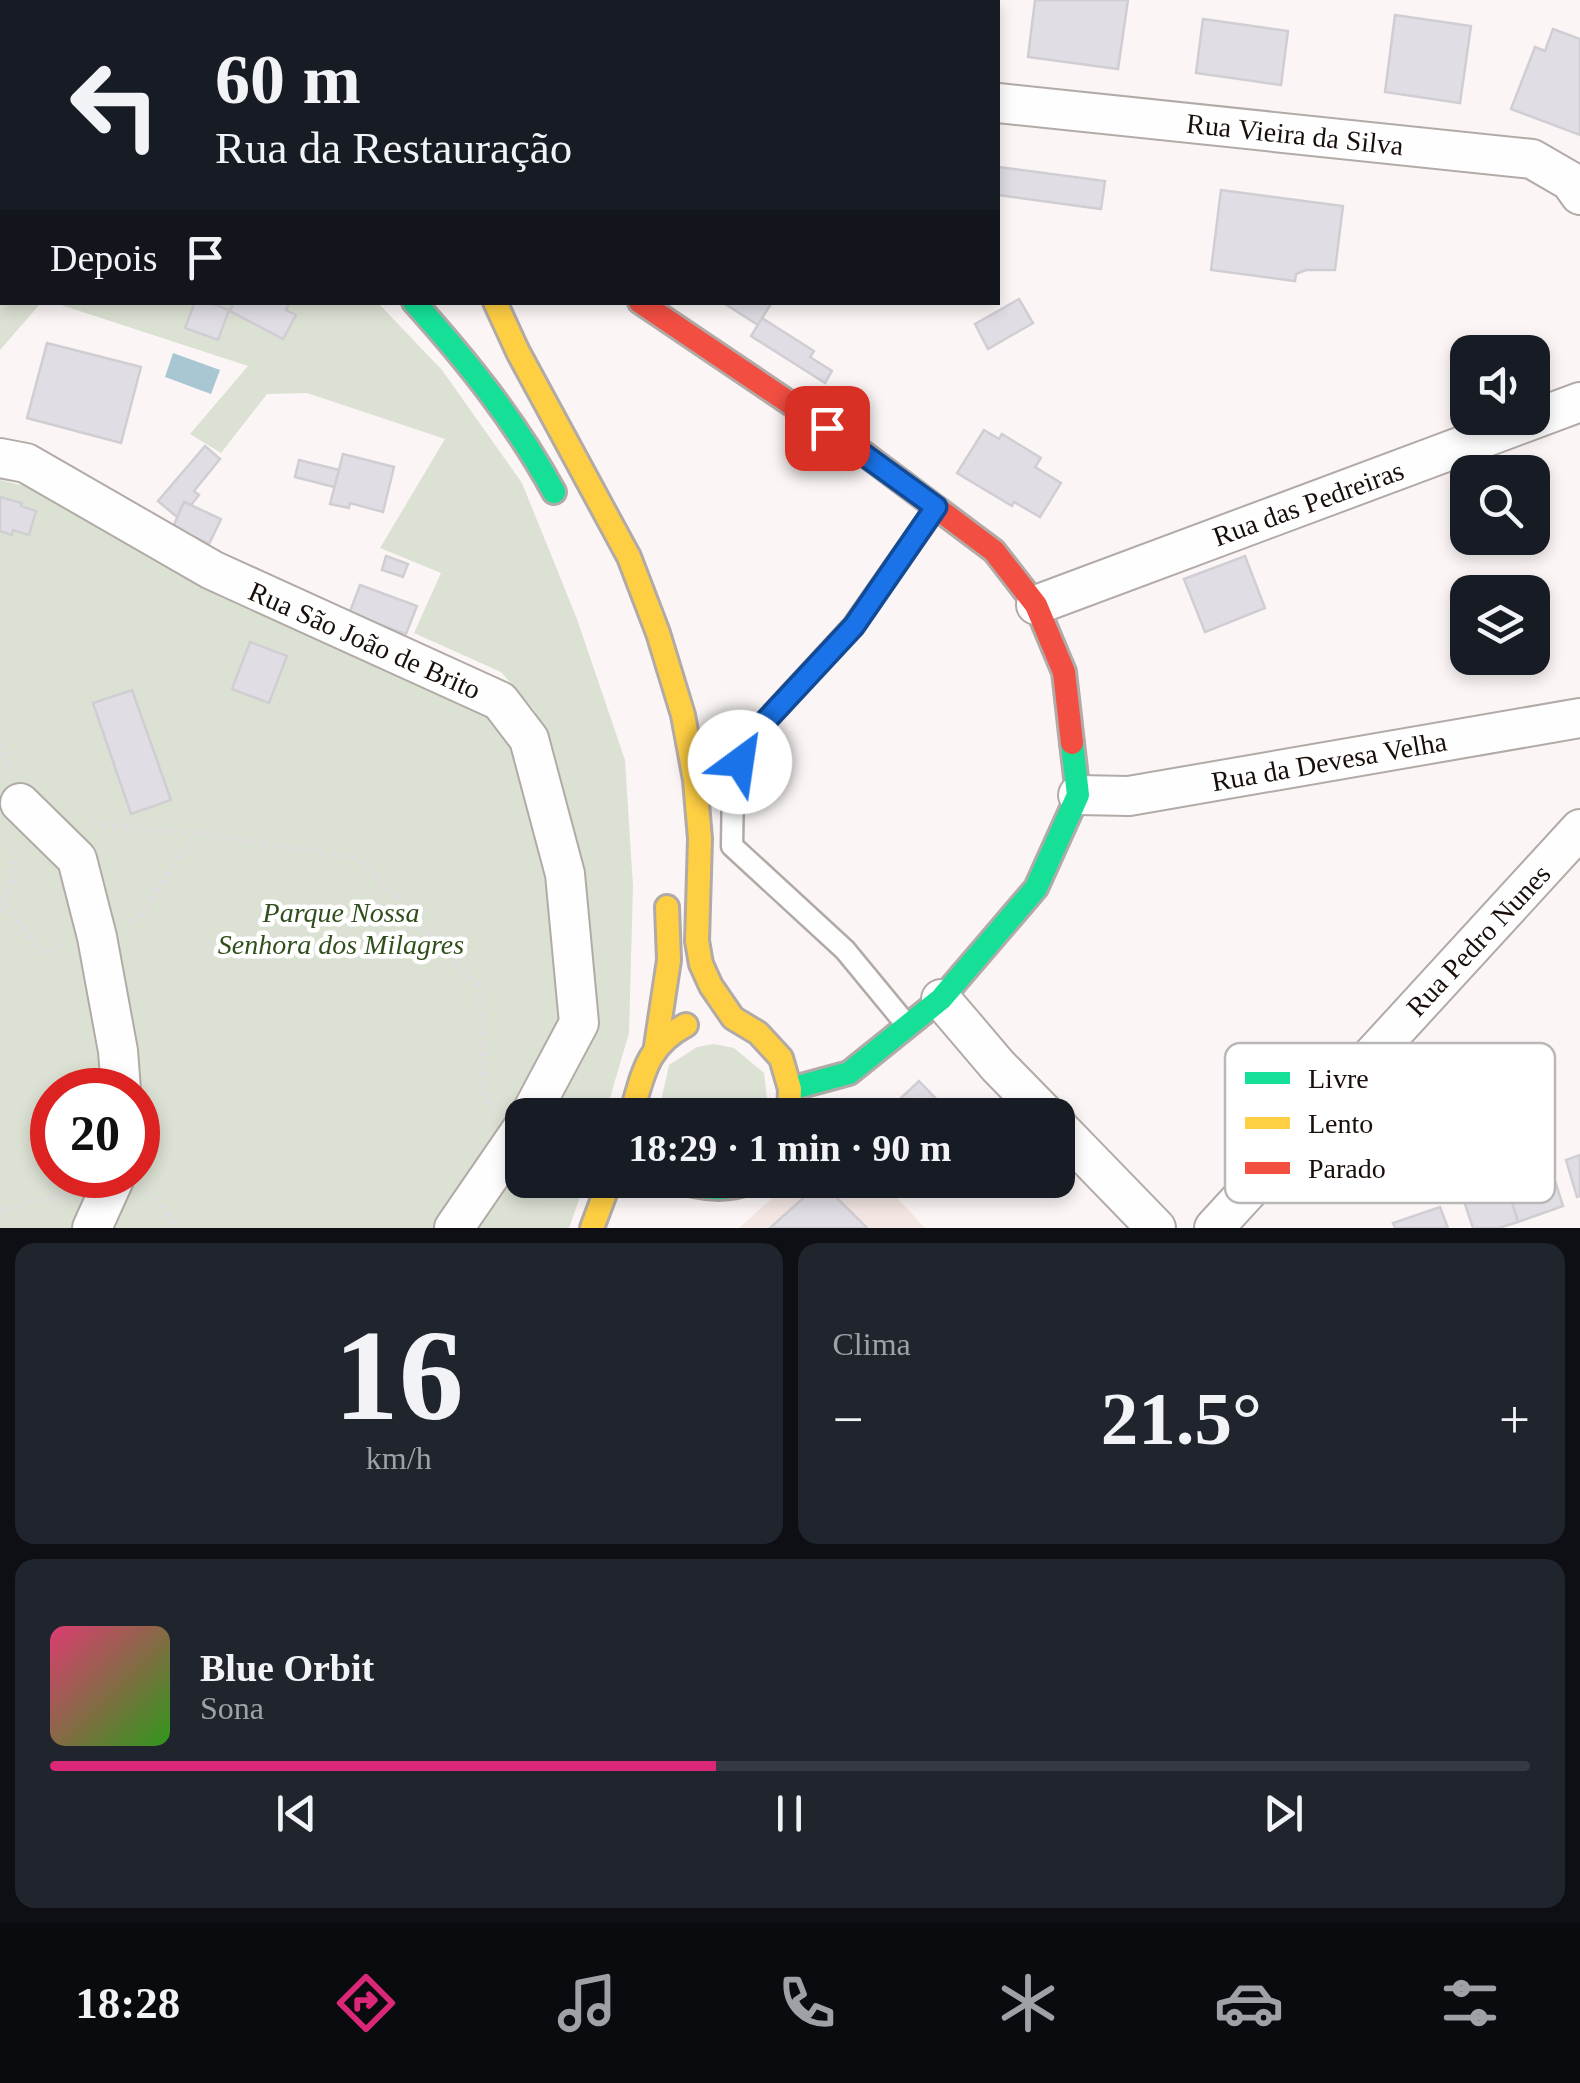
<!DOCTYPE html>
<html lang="pt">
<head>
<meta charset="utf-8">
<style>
  :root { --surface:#171b24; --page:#20242c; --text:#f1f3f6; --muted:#9ea1a6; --line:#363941; --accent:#db2777 }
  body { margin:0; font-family:"Times New Roman",serif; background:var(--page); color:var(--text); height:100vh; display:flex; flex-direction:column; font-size:38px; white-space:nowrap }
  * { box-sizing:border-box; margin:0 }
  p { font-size:32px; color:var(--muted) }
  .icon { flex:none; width:55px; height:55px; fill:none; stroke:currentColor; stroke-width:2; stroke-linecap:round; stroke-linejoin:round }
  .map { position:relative; height:1228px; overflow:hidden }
  .sheet { display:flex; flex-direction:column; gap:15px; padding:15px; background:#0d0f14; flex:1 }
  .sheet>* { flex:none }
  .guide { position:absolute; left:0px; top:0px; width:1000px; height:305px; box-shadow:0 5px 15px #0003; background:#171b24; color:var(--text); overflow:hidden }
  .tools { position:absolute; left:1450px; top:335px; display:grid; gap:20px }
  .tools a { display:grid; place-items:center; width:100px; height:100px; border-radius:20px; background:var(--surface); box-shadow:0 5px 15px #0003; font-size:50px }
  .speed { position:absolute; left:30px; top:1068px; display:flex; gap:20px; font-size:50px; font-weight:700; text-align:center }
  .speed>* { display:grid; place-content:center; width:130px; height:130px; border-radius:50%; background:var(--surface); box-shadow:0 5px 15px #0003; line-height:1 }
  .speed .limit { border:15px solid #d22; background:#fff; color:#111 }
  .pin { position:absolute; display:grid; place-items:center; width:85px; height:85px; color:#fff; margin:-42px; border-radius:20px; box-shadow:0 5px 15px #0006 }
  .me { position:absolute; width:110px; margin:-55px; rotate:31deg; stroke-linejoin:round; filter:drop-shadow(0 0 8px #0008) }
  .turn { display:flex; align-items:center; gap:35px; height:210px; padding:0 50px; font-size:45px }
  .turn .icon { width:130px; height:130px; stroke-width:2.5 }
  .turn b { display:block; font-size:70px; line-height:85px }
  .then { display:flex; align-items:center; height:95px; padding:0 50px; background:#0003; gap:20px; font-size:38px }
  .big { font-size:75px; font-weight:700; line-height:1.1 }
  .sheet .card { flex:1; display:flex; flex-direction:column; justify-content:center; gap:15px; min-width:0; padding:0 35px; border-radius:20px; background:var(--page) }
  .sheet .dial { align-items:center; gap:0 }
  .dial b { font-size:130px; line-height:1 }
  .song { display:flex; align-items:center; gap:30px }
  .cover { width:120px; height:120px; border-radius:15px; background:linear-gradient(135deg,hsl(340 70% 55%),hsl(110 70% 35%)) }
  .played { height:10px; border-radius:5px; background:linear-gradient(90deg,var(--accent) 45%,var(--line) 45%) }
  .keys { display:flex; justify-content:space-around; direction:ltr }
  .heat { display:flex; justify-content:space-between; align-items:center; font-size:55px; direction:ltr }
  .sheet .tiles { flex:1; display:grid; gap:15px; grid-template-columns:1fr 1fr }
  .card:last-child { grid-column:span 2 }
  .trip { position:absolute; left:505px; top:1098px; width:570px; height:100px; border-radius:20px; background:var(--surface); box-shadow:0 5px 15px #0003; font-weight:700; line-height:100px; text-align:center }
  .menu { display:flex; height:160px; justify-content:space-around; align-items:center; background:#090b0e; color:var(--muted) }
  .menu .icon { width:70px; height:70px }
  .menu .selected { color:var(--accent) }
  .menu b { font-size:45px; color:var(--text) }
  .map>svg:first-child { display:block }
</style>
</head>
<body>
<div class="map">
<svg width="1580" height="1228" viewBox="0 0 1580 1228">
  <rect width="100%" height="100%" fill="#fbf6f5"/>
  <path fill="#f3e6e3" d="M792,1180h89l44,48h-186z"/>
  <g fill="#dbe1d3" fill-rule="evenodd">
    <path d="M0,221l2,1v80l39,1 -41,47z"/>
    <path d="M55,303h323l64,67 80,113 55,136 48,141 8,126 -4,147 -24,82h-83v65h64l-17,48h-569v-748l46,11 496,240 -7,-20 -34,-39 -87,-39 27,-60 -61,-25 65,-109 -138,-46 -40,1 -46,59 -31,-19 58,-68zM52,1090h86v85h-86z"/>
    <path d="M714,1044l20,4 30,25 5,42h-111l11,-50 28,-18z"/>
  </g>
  <path fill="#a8c7d3" d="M173,353l47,17 -9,24 -46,-17z"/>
  <g fill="#e0dde4" stroke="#d1ced3" stroke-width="2.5">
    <path d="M71,0h63l-1,2h-63z"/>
    <path d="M786,0h75l3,1 -78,1z"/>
    <path d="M1035,0h93l-10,69 -90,-12z"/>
    <path d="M1395,15l76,11 -11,77 -75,-11z"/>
    <path d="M1203,19l85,12 -7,54 -85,-12z"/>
    <path d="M1553,29l27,10v96l-69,-26 24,-62 10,4z"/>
    <path d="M998,167l107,14 -4,28 -103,-14z"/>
    <path d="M1221,190l122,16 -8,64h-29l-10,4 -1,7 -84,-11z"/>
    <path d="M1019,299l14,24 -45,26 -13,-25z"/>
    <path d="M195,302h13l21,8 -11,30 -33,-12z"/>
    <path d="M234,302h56l-4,8 10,5 -13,24 -53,-28z"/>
    <path d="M722,302h50l-14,23z"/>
    <path d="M762,318l52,33 -4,6 22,14 -7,12 -74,-47z"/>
    <path d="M47,343l94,24 -20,76 -94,-25z"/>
    <path d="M984,430l15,9 3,-5 39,24 -6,9 26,16 -21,34 -26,-15 -2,4 -55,-33z"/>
    <path d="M205,446l15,13 -26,32 5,4 -8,10 -7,-3 -7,15 -19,-16z"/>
    <path d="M343,454l51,13 -11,45 -33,-9 -1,5 -19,-4z"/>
    <path d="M299,460l40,10 -5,17 -39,-10z"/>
    <path d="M0,497l22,6 -1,3 15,5 -7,24 -16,-5 -1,5 -12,-4z"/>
    <path d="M184,502l37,17 -12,25 -36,-17z"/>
    <path d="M386,556l22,8 -5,13 -21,-7z"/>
    <path d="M1245,556l20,52 -60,24 -21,-53z"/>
    <path d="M360,585l57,21 -11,28 -57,-20z"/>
    <path d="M250,642l37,14 -18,47 -37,-14z"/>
    <path d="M132,690l39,110 -40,14 -38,-111z"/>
    <path d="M919,1081l24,25 -9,9h-51z"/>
    <path d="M1580,1155v41l-3,1 -11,-37z"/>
    <path d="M1551,1168l12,38 -45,16 -12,-38z"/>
    <path d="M821,1182l46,46h-97z"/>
    <path d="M1506,1184l12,38 -19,6h-26l-10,-30z"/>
    <path d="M1440,1207l8,21h-53l-2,-5z"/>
  </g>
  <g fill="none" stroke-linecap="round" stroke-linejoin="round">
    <defs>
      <path id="lane" d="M906,1024l-61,-74 -113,-104 1,-62 15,-44 105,-114 82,-117"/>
      <g id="street">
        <path d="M515,0v2"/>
        <path d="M717,0l5,2"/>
        <path d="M998,103l534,56 38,22 10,14"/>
        <path d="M0,458l26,5 186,107 288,131 29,38 36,135 14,149 -49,92"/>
        <path d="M1036,605l544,-203"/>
        <path d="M1078,795l51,1 451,-78"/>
        <path d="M20,803l57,56 20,78 21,114 3,39"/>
        <path d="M941,999l57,67 48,49"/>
        <path d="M1058,1127l98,101"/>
        <path d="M92,1228l24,-53"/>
        <path d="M454,1228l68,-99"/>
        <path d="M1214,1228l366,-399"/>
      </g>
      <g id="fast">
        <path d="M370,0l1,2"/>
        <path d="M414,302c53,59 102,120 140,190"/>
        <path d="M790,1089l59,-16 92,-74 95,-111 42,-93 -6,-52"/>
        <path d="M675,1180c28,9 53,12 81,0"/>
      </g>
      <g id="slow">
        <path d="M0,90l2,1"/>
        <path d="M495,302l23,50 111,205 29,76 25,82 12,65 5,59 -3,102 4,23 10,22 22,32 25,15 23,25 9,31 -1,26"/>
        <path d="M656,1046l13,-86 -2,-53"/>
        <path d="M631,1115c12,-40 15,-69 55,-90"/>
        <path d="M592,1228l18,-48"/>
      </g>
      <g id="jam">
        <path d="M310,0v2"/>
        <path d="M640,302l218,147 136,102 42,54 28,67 8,71"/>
      </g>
    </defs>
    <use href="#lane" stroke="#b2aaa7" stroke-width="25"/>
    <use href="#street" stroke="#b2aaa7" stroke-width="42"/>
    <use href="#fast" stroke="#b2aaa7" stroke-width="28"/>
    <use href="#slow" stroke="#b2aaa7" stroke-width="28"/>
    <use href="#jam" stroke="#b2aaa7" stroke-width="28"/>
    <g stroke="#dfdddd" stroke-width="6" stroke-dasharray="5 5" stroke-linecap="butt">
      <path d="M0,743l10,27"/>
      <path d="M93,822l15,4 89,7 162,25 121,129 5,112 12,10"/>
      <path d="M4,903l39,50 19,-6"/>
      <path d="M0,912l12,-30 3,-31"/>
      <path d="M130,922l8,-4 59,-85"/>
      <path d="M145,1193l11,4 22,31"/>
      <path d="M0,1211l71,-19"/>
    </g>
    <use href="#lane" stroke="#fefefe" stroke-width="20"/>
    <use href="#street" stroke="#fefefe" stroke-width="38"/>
    <use href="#fast" stroke="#16e098" stroke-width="22"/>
    <use href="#slow" stroke="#ffcf43" stroke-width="22"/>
    <use href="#jam" stroke="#f24e42" stroke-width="22"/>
  </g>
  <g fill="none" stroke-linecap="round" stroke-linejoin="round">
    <defs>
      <path id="route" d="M740,762l8,-22 106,-114 82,-119 -109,-79"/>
    </defs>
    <use href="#route" stroke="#114b97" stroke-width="25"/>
    <use href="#route" stroke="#1a73e8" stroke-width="18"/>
  </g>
  <g text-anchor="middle" stroke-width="9" stroke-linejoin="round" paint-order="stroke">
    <g font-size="28" fill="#190e0a" stroke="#fff">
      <text transform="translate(1295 134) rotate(6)" y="10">Rua Vieira da Silva</text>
      <text transform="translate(1308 503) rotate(-20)" y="10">Rua das Pedreiras</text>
      <text transform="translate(365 640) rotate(24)" y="10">Rua São João de Brito</text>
      <text transform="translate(1329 761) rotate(-10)" y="10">Rua da Devesa Velha</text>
      <text transform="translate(1478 940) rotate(-47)" y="10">Rua Pedro Nunes</text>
    </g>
    <g font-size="28" font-style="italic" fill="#314f1c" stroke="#fff">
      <text x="341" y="922">Parque Nossa<tspan x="341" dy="32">Senhora dos Milagres</tspan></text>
    </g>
  </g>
  <rect x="1225" y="1043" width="330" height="160" rx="15" fill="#fff" stroke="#bab7b6" stroke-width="2.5"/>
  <rect x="1245" y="1072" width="45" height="12" fill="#16e098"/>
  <rect x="1245" y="1117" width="45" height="12" fill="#ffcf43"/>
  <rect x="1245" y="1162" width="45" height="12" fill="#f24e42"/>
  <g font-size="28" fill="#190e0a">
    <text x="1308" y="1088">Livre</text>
    <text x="1308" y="1133">Lento</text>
    <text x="1308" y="1178">Parado</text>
  </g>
</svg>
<div class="tools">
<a><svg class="icon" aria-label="sound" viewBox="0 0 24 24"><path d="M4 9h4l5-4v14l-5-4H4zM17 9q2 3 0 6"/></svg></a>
<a><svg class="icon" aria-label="search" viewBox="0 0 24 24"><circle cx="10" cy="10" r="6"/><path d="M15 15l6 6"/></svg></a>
<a><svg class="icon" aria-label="layers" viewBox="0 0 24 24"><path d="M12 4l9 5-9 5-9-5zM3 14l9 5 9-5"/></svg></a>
</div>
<div class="speed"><div class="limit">20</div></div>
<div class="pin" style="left:827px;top:428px;background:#d93025"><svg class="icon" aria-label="arrive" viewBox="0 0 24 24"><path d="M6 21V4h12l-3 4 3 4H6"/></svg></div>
<svg class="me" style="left:740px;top:762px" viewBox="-20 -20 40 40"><circle r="19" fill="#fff"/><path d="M0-13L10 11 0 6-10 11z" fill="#1a73e8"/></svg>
<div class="trip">18:29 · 1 min · 90 m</div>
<div class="guide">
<div class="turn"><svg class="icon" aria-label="left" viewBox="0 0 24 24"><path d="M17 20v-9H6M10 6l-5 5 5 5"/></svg><div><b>60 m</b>Rua da Restauração</div></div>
<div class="then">Depois<svg class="icon" aria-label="arrive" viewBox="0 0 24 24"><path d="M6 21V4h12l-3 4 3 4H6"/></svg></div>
</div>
</div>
<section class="sheet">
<div class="tiles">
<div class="card dial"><b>16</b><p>km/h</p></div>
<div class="card"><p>Clima</p>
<div class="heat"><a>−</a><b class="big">21.5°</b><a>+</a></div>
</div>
<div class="card">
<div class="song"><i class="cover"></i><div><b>Blue Orbit</b><p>Sona</p></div></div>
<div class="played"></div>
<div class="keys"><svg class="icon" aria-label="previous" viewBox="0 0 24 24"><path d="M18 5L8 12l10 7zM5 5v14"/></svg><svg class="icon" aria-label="pause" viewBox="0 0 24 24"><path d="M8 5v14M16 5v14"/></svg><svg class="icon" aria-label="next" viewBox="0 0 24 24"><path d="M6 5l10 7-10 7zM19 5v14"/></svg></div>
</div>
</div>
</section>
<nav class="menu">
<b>18:28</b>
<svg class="icon selected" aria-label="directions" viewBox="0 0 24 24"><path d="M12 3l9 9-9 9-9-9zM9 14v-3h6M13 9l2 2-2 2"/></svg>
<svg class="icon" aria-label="music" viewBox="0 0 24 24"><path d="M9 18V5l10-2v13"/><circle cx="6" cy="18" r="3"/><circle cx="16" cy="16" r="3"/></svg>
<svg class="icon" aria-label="phone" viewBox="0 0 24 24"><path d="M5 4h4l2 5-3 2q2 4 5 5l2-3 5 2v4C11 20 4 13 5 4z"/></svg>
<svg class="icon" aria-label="climate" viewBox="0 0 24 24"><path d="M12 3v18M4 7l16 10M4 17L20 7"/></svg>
<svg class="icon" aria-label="car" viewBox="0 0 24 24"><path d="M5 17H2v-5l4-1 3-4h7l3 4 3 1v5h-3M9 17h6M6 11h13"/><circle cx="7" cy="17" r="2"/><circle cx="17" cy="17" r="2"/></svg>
<svg class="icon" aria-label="filters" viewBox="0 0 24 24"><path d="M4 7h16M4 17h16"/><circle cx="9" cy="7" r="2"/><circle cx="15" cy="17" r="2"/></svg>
</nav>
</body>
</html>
